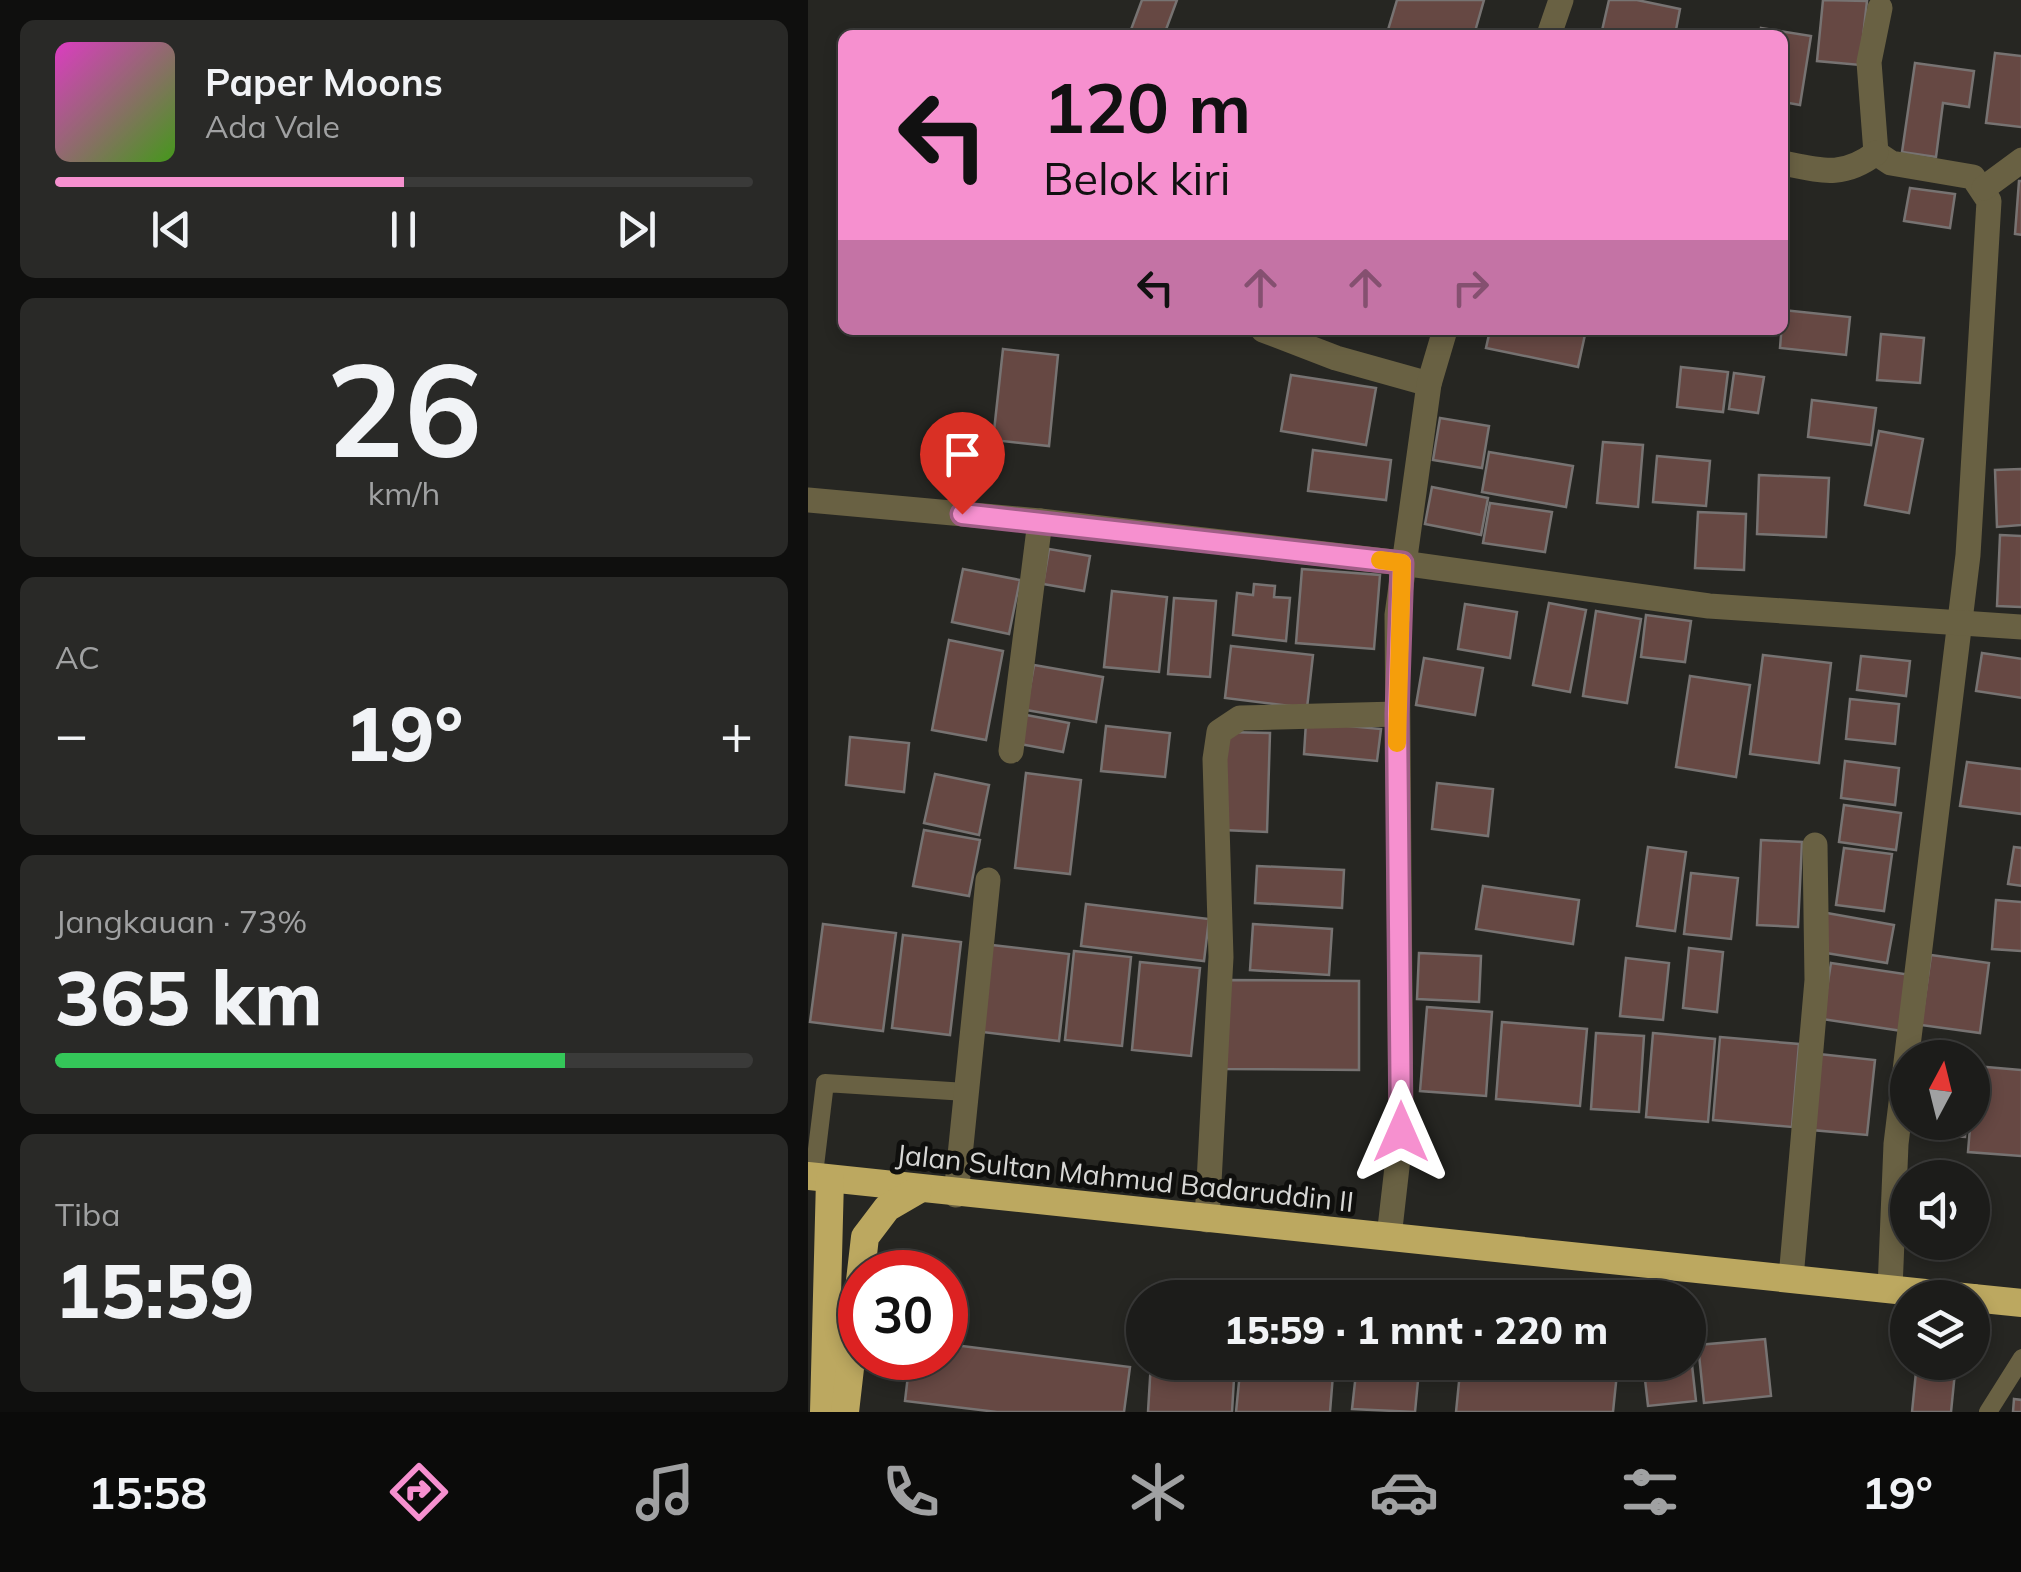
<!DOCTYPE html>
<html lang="id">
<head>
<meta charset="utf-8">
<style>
  :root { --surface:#1c1c1a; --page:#292927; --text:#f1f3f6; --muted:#a0a1a2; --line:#3a3a39; --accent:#f690cf }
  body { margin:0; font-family:Mulish,sans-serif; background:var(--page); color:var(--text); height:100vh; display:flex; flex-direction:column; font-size:38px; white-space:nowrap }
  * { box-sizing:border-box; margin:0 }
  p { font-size:32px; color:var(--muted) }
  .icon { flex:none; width:55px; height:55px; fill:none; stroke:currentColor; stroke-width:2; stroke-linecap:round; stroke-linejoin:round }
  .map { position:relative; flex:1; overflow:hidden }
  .side { display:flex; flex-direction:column; gap:20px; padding:20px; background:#0f0f0e; width:808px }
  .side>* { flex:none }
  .top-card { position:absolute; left:30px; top:30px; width:950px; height:305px; border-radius:15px; box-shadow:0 5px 15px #0003,0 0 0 2px var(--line); background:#f690cf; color:#111; overflow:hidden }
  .needle { width:65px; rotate:7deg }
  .tools { position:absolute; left:1082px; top:1040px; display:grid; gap:20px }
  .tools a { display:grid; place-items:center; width:100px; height:100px; border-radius:50%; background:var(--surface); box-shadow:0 5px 15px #0003,0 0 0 2px var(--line); font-size:50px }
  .speed { position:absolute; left:30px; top:1250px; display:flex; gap:20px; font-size:50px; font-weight:700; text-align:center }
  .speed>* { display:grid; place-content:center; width:130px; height:130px; border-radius:50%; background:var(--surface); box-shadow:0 5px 15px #0003,0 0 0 2px var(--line); line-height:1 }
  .speed .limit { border:15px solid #d22; background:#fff; color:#111 }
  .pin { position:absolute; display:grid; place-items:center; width:85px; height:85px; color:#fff; margin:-102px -42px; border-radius:50% 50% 50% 0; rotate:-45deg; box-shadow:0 0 10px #0007 }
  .pin .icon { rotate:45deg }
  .me { position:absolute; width:110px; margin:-55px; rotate:0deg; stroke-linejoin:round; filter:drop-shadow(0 0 8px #0008) }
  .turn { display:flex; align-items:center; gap:35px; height:210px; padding:0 40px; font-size:45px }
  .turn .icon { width:130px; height:130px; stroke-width:2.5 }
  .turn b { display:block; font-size:70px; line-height:85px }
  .lanes { display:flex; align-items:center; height:95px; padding:0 40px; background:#0003; justify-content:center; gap:50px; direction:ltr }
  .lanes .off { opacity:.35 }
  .big { font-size:75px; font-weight:800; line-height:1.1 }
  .side .tile { flex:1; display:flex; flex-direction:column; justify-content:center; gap:15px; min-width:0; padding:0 35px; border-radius:15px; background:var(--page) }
  .side .dial { align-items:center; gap:0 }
  .dial b { font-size:130px; line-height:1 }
  .song { display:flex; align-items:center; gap:30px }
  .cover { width:120px; height:120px; border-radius:15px; background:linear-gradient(135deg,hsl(310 70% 55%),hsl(100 70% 35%)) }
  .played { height:10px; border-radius:5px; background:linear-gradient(90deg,var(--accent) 50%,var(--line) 50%) }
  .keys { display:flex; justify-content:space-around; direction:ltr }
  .heat { display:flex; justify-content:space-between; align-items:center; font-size:55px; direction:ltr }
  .charge { height:15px; border-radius:8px; background:linear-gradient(90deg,#34c759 73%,var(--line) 0) }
  .trip { position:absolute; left:318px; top:1280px; width:580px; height:100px; border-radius:50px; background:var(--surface); box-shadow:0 5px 15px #0003,0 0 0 2px var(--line); font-weight:800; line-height:100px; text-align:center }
  .dock { display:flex; height:160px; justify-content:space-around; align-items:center; background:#0b0b0a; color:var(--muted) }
  .dock .icon { width:70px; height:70px }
  .dock .active { color:var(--accent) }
  .dock b { font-size:45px; color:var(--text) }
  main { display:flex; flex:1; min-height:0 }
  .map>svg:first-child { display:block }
</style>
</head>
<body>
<main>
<section class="side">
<div class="tile">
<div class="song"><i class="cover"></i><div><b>Paper Moons</b><p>Ada Vale</p></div></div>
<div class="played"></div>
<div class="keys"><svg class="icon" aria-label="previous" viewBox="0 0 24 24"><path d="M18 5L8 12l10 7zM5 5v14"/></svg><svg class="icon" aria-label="pause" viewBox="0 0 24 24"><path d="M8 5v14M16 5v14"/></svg><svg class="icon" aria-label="next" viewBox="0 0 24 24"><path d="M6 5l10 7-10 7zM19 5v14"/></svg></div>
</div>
<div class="tile dial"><b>26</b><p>km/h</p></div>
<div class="tile"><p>AC</p>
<div class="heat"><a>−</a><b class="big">19°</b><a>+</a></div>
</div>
<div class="tile"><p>Jangkauan · 73%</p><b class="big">365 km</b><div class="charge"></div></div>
<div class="tile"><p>Tiba</p><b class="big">15:59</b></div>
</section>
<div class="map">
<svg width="1214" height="1412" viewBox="0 0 1214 1412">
  <rect width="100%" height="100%" fill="#262622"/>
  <g fill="#664843" stroke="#777372" stroke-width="2.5">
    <path d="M334,0h35l-13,35h-35z"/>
    <path d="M589,0h87l-10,35h-70l-16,-5z"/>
    <path d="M801,0h28l43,9 -5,26h-74z"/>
    <path d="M1015,0l44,1 -7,64 -43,-4z"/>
    <path d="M953,28l50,8 -11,69 -17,-3v-67h-23z"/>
    <path d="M1187,53l27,3v71l-36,-4z"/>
    <path d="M1107,63l59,8 -5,36 -26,-4 -7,54 -34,-5z"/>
    <path d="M1211,181h3v54l-7,-1z"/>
    <path d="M1102,188l45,6 -5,34 -46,-7z"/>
    <path d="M975,310l67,7 -4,38 -66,-7z"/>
    <path d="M682,330h96l-8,37 -92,-19z"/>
    <path d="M1073,334l43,4 -4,45 -43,-3z"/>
    <path d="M195,349l55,6 -9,91 -56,-6z"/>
    <path d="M873,367l47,5 -5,40 -46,-5z"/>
    <path d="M926,373l30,4 -6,36 -29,-4z"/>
    <path d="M483,375l85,13 -10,57 -85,-14z"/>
    <path d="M1004,400l64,8 -5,37 -63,-8z"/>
    <path d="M632,418l49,8 -7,42 -49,-8z"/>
    <path d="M1071,431l44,8 -14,74 -44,-8z"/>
    <path d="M795,442l40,3 -5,62 -41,-4z"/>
    <path d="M505,450l78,10 -5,40 -78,-9z"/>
    <path d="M681,452l84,14 -7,41 -84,-15z"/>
    <path d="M849,456l53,5 -4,45 -53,-4z"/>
    <path d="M1214,469v56l-25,2 -2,-57z"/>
    <path d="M951,475l70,3 -3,59 -69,-3z"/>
    <path d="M624,487l56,11 -7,37 -56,-11z"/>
    <path d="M682,503l62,9 -7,40 -62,-9z"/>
    <path d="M890,512l48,2 -2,56 -49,-2z"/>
    <path d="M1192,535l22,1v71l-25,-1z"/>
    <path d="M241,549l41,7 -6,35 -41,-7z"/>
    <path d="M155,569l57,11 -11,54 -57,-12z"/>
    <path d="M494,569l78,6 -6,74 -78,-6z"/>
    <path d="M446,584l21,2 -1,11 16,1 -4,43 -53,-6 4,-42 16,2z"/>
    <path d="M304,591l55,6 -8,75 -55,-5z"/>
    <path d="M366,598l42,3 -6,76 -42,-3z"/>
    <path d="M741,603l37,7 -16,82 -37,-7z"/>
    <path d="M657,604l52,8 -7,46 -52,-9z"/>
    <path d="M788,611l45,8 -14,84 -44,-7z"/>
    <path d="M838,615l45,6 -6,41 -44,-5z"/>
    <path d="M141,640l54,11 -17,89 -54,-10z"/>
    <path d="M423,646l82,9 -6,53 -82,-10z"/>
    <path d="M1174,653l40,6v39l-46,-7z"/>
    <path d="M955,655l68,8 -12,100 -69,-9z"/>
    <path d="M1053,656l49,5 -4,35 -49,-6z"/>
    <path d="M616,658l59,10 -8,47 -59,-10z"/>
    <path d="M226,665l69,12 -7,45 -70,-12z"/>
    <path d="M882,676l60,9 -14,92 -60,-10z"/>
    <path d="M1042,699l49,5 -4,40 -49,-5z"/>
    <path d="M213,714l48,9 -6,29 -48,-9z"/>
    <path d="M498,722l75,7 -4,32 -73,-7z"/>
    <path d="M298,726l64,7 -5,44 -64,-6z"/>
    <path d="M417,732l45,1 -3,99 -44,-2z"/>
    <path d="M42,737l59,6 -5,49 -58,-7z"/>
    <path d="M1037,761l54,7 -4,37 -54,-7z"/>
    <path d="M1159,762l55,7v45l-62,-8z"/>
    <path d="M218,773l55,7 -11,94 -55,-6z"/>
    <path d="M127,774l54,11 -10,50 -55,-12z"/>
    <path d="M629,783l56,6 -5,47 -56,-7z"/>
    <path d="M1036,805l57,8 -5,37 -57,-8z"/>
    <path d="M116,830l56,10 -11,56 -56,-10z"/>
    <path d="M953,840l41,2 -4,85 -41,-2z"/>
    <path d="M840,847l38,5 -11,79 -38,-5z"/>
    <path d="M1206,847l8,1v38l-14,-2z"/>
    <path d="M1036,848l48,6 -8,57 -48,-6z"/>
    <path d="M449,866l87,4 -2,38 -87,-5z"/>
    <path d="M883,873l47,5 -7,61 -47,-5z"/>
    <path d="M675,886l96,14 -6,44 -97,-15z"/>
    <path d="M1188,900l26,2v49l-30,-2z"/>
    <path d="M278,904l123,15 -5,42 -123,-15z"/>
    <path d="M1019,913l67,12 -7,38 -67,-11z"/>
    <path d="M15,924l73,9 -13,98 -73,-9z"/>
    <path d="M445,924l79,5 -3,46 -79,-5z"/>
    <path d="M95,935l58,7 -11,93 -58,-7z"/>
    <path d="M184,945l77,9 -10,87 -77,-9z"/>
    <path d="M881,948l34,4 -6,60 -34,-4z"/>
    <path d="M266,951l57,6 -9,89 -57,-6z"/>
    <path d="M611,953l62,3 -2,46 -62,-3z"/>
    <path d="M1123,955l58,8 -9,70 -59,-8z"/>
    <path d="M818,958l43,5 -6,57 -43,-4z"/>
    <path d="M332,962l60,6 -9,88 -59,-6z"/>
    <path d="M1023,963l80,12 -9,56 -80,-12z"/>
    <path d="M417,980l134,1v89l-135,-1z"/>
    <path d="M619,1007l65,5 -6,84 -66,-5z"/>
    <path d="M694,1022l85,7 -7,77 -84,-7z"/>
    <path d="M788,1033l48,3 -5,76 -48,-3z"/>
    <path d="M845,1033l62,6 -7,83 -62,-5z"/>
    <path d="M912,1037l79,7 -7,83 -79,-7z"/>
    <path d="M1011,1054l56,6 -8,75 -55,-5z"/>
    <path d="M1167,1066l47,4v86l-54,-4z"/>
    <path d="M1110,1122h48l-1,15 -48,-3z"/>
    <path d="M653,1291v7h-34v-6z"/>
    <path d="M880,1329l8,72 -48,5 -5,-44h45z"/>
    <path d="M957,1339l6,57 -67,7 -6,-58z"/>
    <path d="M138,1344l184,23 -6,45h-127l-92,-11 5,-43h36z"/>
    <path d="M343,1362h84l-3,50h-84z"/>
    <path d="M433,1362h93l-4,50h-94z"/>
    <path d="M653,1362h60l96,11 -4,39h-157z"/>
    <path d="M1109,1362h39l-5,50h-39z"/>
    <path d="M549,1364l62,6 -4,42 -63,-3z"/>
    <path d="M1206,1399l8,1v12h-9z"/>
  </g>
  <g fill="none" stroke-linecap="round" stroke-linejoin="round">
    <g stroke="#696143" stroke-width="18">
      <path d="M7,1166l10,-83 141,9"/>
      <path d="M1180,1412l34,-54"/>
    </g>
    <g stroke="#696143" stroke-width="25">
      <path d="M741,35l12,-35"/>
      <path d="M1068,153l15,10 82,14 16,24 -21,354 -72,589 -6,145"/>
      <path d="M1068,153l-7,-91 11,-54"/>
      <path d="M975,163c39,8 60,15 93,-10"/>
      <path d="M1176,188l38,-28"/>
      <path d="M455,330l73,28 93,26"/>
      <path d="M0,500l232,21"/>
      <path d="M203,751l29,-230 362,42 307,43 313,21"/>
      <path d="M148,1195l32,-315"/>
      <path d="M399,1220l14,-263 -6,-198 4,-27 21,-14 157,-4"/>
      <path d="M581,1237l12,-105 -4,-517 32,-231 16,-54"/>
      <path d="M983,1278l26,-298 -2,-135"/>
    </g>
    <g stroke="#bca860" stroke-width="28">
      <path d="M0,1176l1165,122"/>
      <path d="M1165,1298l49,5"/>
      <path d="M16,1412l6,-233"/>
      <path d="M37,1412l20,-175 22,-29 31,-18"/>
    </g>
  </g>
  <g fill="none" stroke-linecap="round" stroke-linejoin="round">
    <defs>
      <path id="route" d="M154,514l440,49 -5,151 4,418"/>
    </defs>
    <use href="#route" stroke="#a05e87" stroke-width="25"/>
    <use href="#route" stroke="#f690cf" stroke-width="18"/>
    <path stroke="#f59e0b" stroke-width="18" d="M572,560l22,3 -5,180"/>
  </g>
  <g text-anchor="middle" stroke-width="10" stroke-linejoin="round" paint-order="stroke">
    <g font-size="28" fill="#d7d7d5" stroke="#0f0f0d">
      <text transform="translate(317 1178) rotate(6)" y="10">Jalan Sultan Mahmud Badaruddin II</text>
    </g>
  </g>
</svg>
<div class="tools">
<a><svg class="needle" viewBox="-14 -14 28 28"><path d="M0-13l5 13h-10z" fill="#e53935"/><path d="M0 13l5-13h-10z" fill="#a0a1a2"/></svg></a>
<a><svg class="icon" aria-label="sound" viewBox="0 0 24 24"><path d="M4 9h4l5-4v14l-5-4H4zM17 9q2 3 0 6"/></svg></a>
<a><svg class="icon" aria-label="layers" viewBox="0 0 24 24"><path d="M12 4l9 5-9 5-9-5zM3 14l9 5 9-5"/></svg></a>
</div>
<div class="speed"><div class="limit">30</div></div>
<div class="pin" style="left:154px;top:514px;background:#d93025"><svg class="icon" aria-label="arrive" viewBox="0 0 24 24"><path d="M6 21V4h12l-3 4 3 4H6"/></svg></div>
<svg class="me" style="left:593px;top:1132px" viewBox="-20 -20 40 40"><path d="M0-17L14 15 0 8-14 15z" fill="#f690cf" stroke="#fff" stroke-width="4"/></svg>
<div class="trip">15:59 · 1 mnt · 220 m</div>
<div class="top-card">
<div class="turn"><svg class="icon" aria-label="left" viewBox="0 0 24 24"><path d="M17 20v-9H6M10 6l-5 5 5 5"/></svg><div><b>120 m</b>Belok kiri</div></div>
<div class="lanes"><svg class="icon" aria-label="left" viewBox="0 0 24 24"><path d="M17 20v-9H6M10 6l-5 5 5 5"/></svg><svg class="icon off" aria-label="ahead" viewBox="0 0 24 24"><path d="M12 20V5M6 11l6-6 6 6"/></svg><svg class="icon off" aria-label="ahead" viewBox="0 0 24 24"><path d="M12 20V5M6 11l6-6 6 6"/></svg><svg class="icon off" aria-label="right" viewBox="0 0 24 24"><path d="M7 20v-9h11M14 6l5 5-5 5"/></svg></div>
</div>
</div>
</main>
<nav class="dock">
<b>15:58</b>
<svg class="icon active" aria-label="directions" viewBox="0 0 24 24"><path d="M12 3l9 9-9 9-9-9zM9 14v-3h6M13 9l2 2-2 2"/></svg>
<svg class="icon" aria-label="music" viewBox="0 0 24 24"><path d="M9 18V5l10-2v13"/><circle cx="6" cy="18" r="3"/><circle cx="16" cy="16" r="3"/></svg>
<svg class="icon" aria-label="phone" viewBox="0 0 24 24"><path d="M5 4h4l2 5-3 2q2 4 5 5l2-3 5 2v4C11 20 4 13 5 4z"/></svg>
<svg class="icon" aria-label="climate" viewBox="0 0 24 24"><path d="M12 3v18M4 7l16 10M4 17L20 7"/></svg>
<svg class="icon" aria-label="car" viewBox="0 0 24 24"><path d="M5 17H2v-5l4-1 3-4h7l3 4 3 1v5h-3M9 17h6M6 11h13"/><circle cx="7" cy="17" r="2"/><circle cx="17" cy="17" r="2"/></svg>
<svg class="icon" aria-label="filters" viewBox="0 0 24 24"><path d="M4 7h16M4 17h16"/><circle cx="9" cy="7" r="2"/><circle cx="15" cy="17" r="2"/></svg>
<b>19°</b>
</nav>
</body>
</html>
